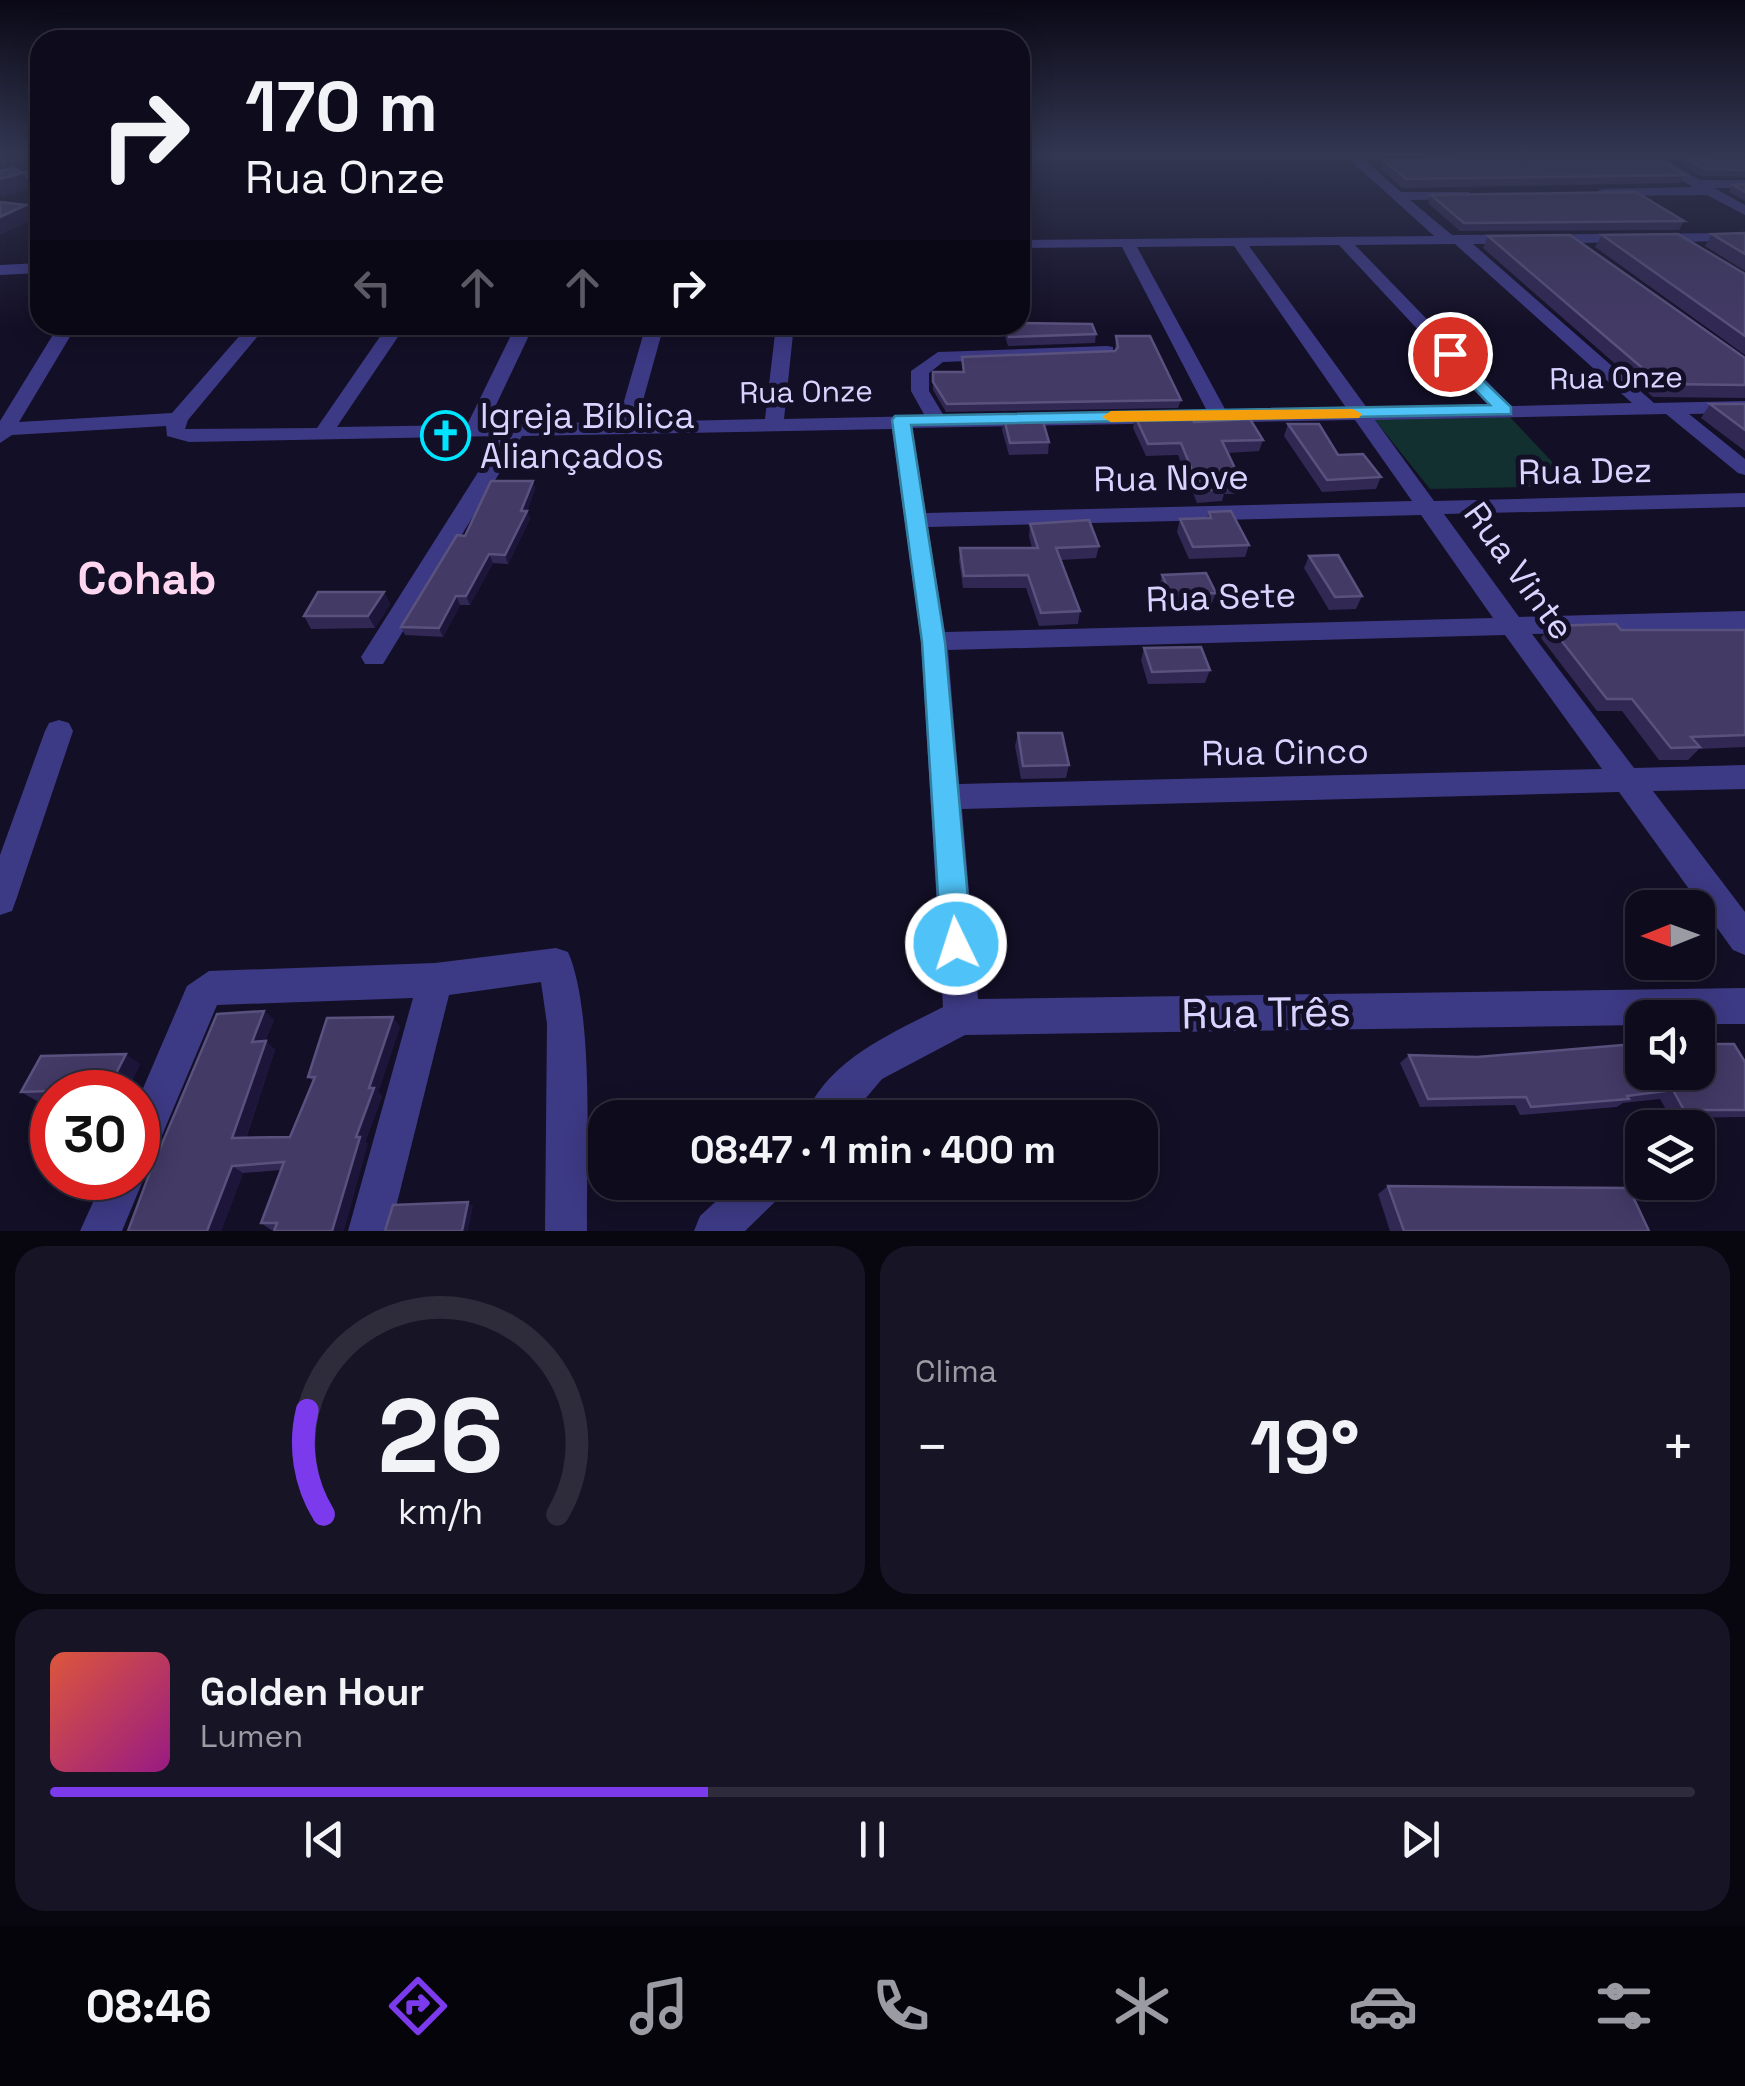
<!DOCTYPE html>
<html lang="pt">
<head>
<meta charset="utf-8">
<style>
  :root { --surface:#0e0b1c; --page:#171425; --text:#f1f3f6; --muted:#9b9ba3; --line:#2e2b3b; --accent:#7c3aed }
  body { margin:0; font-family:"Space Grotesk",sans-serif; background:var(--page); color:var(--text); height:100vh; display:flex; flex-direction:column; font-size:38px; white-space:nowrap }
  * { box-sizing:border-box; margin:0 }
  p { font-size:32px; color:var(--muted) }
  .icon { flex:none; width:55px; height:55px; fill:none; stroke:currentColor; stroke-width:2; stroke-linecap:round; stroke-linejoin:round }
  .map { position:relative; height:1231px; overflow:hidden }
  .panel { display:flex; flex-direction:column; gap:15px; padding:15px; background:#08060f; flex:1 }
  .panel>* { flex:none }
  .guide { position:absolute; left:30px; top:30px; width:1000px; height:305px; border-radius:30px; box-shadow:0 5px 25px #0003,0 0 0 2px var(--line); background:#0e0b1c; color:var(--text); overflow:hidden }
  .needle { width:65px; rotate:269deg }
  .fabs { position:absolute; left:1625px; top:890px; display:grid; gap:20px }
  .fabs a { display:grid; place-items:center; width:90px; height:90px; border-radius:20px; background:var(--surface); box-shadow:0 5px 25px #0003,0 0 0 2px var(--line); font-size:50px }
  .speed { position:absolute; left:30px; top:1070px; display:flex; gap:20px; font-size:50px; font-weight:700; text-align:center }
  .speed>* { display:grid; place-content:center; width:130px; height:130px; border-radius:50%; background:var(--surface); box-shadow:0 5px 25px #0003,0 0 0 2px var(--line); line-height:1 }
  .speed .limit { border:15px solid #d22; background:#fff; color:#111 }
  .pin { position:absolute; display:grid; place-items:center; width:85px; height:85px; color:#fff; margin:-42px; border:5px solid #fff; border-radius:50%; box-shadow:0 2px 10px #0007 }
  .me { position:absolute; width:110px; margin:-55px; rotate:356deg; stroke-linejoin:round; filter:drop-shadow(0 0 8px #0008) }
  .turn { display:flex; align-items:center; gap:35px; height:210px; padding:0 50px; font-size:45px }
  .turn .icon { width:130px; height:130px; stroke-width:2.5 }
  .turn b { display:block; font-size:70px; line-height:85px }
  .lanes { display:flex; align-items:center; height:95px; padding:0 50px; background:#0003; justify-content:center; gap:50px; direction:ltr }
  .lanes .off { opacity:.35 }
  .big { font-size:75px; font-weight:700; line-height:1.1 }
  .panel .tile { flex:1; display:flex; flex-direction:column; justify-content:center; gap:15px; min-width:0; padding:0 35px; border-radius:30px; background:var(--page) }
  .panel .dial { align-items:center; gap:0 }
  .dial svg { height:260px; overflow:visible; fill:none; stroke:var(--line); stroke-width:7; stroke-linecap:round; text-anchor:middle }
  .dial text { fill:var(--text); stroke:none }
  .song { display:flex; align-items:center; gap:30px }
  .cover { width:120px; height:120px; border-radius:15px; background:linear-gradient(135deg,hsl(10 70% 55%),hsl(310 70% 35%)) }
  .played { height:10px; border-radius:5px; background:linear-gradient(90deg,var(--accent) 40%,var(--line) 40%) }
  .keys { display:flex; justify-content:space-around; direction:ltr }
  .heat { display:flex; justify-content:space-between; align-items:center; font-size:55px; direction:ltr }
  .panel .tiles { flex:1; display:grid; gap:15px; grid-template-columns:1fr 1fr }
  .tile:last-child { grid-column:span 2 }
  .trip { position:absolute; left:588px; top:1100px; width:570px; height:100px; border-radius:30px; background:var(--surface); box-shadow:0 5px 25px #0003,0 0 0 2px var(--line); font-weight:700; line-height:100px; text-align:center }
  .menu { display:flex; height:160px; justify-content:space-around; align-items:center; background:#06040b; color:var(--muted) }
  .menu .icon { width:70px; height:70px }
  .menu .selected { color:var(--accent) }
  .menu b { font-size:45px; color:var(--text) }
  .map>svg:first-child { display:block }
</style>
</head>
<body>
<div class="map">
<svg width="1745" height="1231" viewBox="0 0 1745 1231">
  <rect width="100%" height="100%" fill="#130f26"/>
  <path fill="#12302f" d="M1509,416l66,70 -145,3 -56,-70z"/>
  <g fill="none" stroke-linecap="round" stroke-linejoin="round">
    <g fill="#3d3a85" fill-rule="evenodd">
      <path d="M1346,156h14l41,36h68l2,3 -7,4 -54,1 42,35 293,-2v8l-272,3 181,159 91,-2v12l-56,1 56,45v16l-7,-2 -72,-59 -291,6 59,81 311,-8v14l-301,7 75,103 226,-6v18l-213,5 102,134 111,-3v24l-92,2 92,121v43l-12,-5 -114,-158 -657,17 16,190 767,-11v36h-47v-6h-56v7l-677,10 -83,44 -33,39h-45c24,-59 87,-84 139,-111l-22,-366 -29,-212 -370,7 -139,228h-18l-4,-7 140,-221 -312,6 -22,-6 -1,-10 -154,9 -12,8v-22l59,-96h18l-58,97 153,-9 77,-88h18l-79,95 -3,9 132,-1 71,-103h18l-69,102 130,-2 49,-100h18l-47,99 131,-2 28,-97h18l-27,97 128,-3 11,-94h18l-10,94 141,-3 -14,-25v-20l27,-19 169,-6 6,1v8l-170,7 -14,11v18l15,25 263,-5 -85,-164 -102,1v-8l414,-4zM1455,244l177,159 -121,3 -156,-161zM1339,245l150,161 -122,2 -118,-162zM1234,246l113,163 -121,2 -89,-164zM1355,420l57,81 -486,12 -14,-85zM1421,515l72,103 -548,14 -17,-105zM1505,635l97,134 -643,15 -11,-134z"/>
      <path d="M1642,156h16l42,24h45v8h-31l31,17v10l-38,-20 -108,1v-6l5,-1 89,-2z"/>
      <path d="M40,167v8l-40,10v-8z"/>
      <path d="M0,204l40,3v8l-40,-3z"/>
      <path d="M40,263v10l-40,2v-10z"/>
      <path d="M59,720l10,3 4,8 -57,169 -4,11 -12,4v-60l45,-124 4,-8z"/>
      <path d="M556,948l12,4c27,62 18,207 19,279h-42l2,-207 -6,-42 -92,13 -59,236h-42l65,-233 -196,7 -65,154 -13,5 5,14 -22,53h-42l24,-53h34v-78l49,-114 22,-15 226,-8z"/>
      <path d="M737,1182h50l-6,14 -36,35h-51l6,-15z"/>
    </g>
  </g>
  <g fill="#312854">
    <path d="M1457,156h195l33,19 -5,8 -278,5 -22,-20 3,-8 77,-2z"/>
    <path d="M1745,158v19l-44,-1 -18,-10 3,-7z"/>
    <path d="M1745,184v17l-16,-9 4,-7z"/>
    <path d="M1431,195l253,26 -5,9 -219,1 -32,-28z"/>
    <path d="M1745,233v38l-40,-25 7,-12z"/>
    <path d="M1602,235l143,39v81l-150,-108z"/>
    <path d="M1488,236l257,122v40l-92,-1 -170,-149z"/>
    <path d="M1003,325h17l76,9 -1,9 -87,3 -5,-16z"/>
    <path d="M1116,336l65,64 -3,8 -232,4 -13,-22v-18h30l-1,-15 153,-6z"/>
    <path d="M1710,404h35v47l-44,-33z"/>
    <path d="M1135,416l59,6 69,18 -4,11 -31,2 13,28 -4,13h-13l-2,7 -25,2 -19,-48 -32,1 -13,-28z"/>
    <path d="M1004,418l45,24 -1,12 -39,1 -7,-25z"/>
    <path d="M1288,424l50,31 43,22 -5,12 -54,3 -38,-56z"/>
    <path d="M533,481l2,8 -8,22 3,8 -22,45 -15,-1 -23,42h-10l-17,32 -38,-2 -4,-8 64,-91z"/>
    <path d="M1209,512l40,33 -4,12 -56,2 -12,-27 3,-13 27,-1z"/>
    <path d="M1030,524l69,22 -3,12 -35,2 19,51 -2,13 -39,2 -13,-38h-63l-4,-28 1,-12h72l-3,-12z"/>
    <path d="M1309,556l53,40 -6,13 -27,1 -25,-42z"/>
    <path d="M1162,575l54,18 -5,12 -43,3 -9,-20z"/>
    <path d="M384,592l6,12 -15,24 -64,1 -7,-13z"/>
    <path d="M1550,626l71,4h124v117l-46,2 -11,11h-29l-37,-49h-25l-56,-73z"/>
    <path d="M1144,648l66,22 -5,13 -57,1 -7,-24z"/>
    <path d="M1018,733l51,32 -3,13 -45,1 -6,-33z"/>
    <path d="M264,1011l10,9 -9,21 10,9 -29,88 44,-1 23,-56 -5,-4 92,-51 -22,66 4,4 -17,46 3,2 -94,86h-3l-10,-7 20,-53 -38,3 -22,58 -4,-217z"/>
    <path d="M1409,1055l336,7v55l-74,1 -11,-19 -37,4 -6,4 -97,8 -5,-10 -95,2 -20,-44z"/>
    <path d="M140,1064l-14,28h-74v9h-15l-16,-9z"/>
    <path d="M1388,1186l261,45h-259l-12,-37z"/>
  </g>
  <g fill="#1d163a">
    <path d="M6,156h29l4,7 -39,13v-18z"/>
    <path d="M23,173l9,15 -32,9v-18z"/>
    <path d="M26,205l9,13 -35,17v-18z"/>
    <path d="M533,481l2,8 -10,27 2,-5 3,8 -22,45 -3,-9z"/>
    <path d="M489,554l4,9 -23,42 -4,-9z"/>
    <path d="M384,592l6,12 -15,24 -7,-12z"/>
    <path d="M456,596l4,9 -17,32 -4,-9z"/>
    <path d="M264,1011l10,9 -13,31 -9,-9z"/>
    <path d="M393,1017l7,9 -22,66 4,4 -17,46 3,2 -23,83 -1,4h-12l37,-143z"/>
    <path d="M266,1041l9,9 -32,96 -11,-8z"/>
    <path d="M126,1054l14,10 -14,28h-14l-4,-3z"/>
    <path d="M232,1166l11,7 -22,58h-14z"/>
    <path d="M468,1202l5,5 -5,24h-6z"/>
  </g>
  <g fill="#433a66" stroke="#5a527e" stroke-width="2.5">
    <path d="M1473,156h179l33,19 -279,4 -23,-19 93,-2z"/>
    <path d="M1745,158v12l-40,-1 -19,-10z"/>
    <path d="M13,168l10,5 -23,6v-8z"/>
    <path d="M1745,184v8l-12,-7z"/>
    <path d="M1636,192l48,29 -220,2 -33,-28z"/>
    <path d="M0,202l26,3 -26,12z"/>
    <path d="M1745,233v21l-33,-20z"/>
    <path d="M1678,234l67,40v62l-143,-101z"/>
    <path d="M1570,235l175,123v27l-84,-1 -173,-148z"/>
    <path d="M1020,323l72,1 4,10 -87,3 -4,-12h15z"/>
    <path d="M1116,336h34l31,64 -234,4 -14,-22v-10h31l-2,-15 153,-6 3,-4z"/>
    <path d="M1710,404h35v26z"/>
    <path d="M1191,415l3,7 56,-3 13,21 -41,1 19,40h-19l4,8 -26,1 -19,-47 -33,1 -13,-28z"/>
    <path d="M1004,418h38l7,24 -39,1z"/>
    <path d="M1288,424h31l19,31 25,-1 18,23 -54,3z"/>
    <path d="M491,481h42l-12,30h6l-22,44 -16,-1 -23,42h-10l-17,32 -38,-1 56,-92 8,1z"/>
    <path d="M1231,511l18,34 -56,2 -13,-28 31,-1 -2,-6z"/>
    <path d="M1089,520l10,26 -43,2 24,63 -39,2 -13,-38 -64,1 -4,-28h78l-8,-24z"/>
    <path d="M1338,555l24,41 -27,1 -26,-41z"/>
    <path d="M1206,573l10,20 -45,2 -9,-20z"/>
    <path d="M318,592h66l-16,24h-64z"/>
    <path d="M1616,624l5,6h124v105l-54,2 9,10 -29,1 -39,-49h-25l-57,-73z"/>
    <path d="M1201,647l9,23 -58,2 -8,-24z"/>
    <path d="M1018,733h44l7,32 -46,1z"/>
    <path d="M264,1011l-12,31 14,-1 -34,97 58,-1 25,-60h-7l19,-59 66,-1 -24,71h5l-18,49h4l-28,94h-58l3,-8h-16l23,-61 -52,4 -25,65h-79l22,-59 67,-158z"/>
    <path d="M1698,1044h36l11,18v48h-61l-11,-20 -46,6 2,3 -98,8 -5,-10 -98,2 -19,-44 68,2 146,-12h19v27h56z"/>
    <path d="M126,1054l-18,35 -87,3 20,-36z"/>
    <path d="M1388,1186l241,2 20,43h-245z"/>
    <path d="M468,1202l-6,29h-77l8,-26z"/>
  </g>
  <linearGradient id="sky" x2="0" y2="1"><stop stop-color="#0a0815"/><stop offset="0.47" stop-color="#333752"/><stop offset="1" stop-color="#333752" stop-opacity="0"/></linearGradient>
  <rect width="1745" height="329" fill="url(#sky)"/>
  <path fill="#4fc3f7" stroke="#337fa1" stroke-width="2.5" d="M1450,349l61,58v7l-600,11 34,217 27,302 -5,10 -11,4 -11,-4 -4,-10 -19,-302 -30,-222 3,-4 595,-11 -46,-48v-7z"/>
  <path fill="#f59e0b" d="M1353,409l9,5 -3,4 -248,4 -9,-5 9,-6z"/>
  <defs>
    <symbol id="church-ring" viewBox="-11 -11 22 22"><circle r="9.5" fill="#130f26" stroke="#00e5ff" stroke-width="1.5"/><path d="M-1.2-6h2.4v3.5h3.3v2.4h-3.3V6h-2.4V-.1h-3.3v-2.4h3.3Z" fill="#00e5ff"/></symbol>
  </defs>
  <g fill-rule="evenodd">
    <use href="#church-ring" x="418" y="408" width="55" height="55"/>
  </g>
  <g text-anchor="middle" stroke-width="10" stroke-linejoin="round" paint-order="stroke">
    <g font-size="30" fill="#d9d4ff" stroke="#130f26">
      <text transform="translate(1616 378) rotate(-1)" y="10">Rua Onze</text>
      <text transform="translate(806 392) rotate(-1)" y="10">Rua Onze</text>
    </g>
    <g font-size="35" fill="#d9d4ff" stroke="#130f26" text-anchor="start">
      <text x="480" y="428">Igreja Bíblica<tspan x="480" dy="40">Aliançados</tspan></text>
    </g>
    <g font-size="35" fill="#d9d4ff" stroke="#130f26">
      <text transform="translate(1585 471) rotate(-1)" y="12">Rua Dez</text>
      <text transform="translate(1171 478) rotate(-1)" y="12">Rua Nove</text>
      <text transform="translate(1519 571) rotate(54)" y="12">Rua Vinte</text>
      <text transform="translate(1221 597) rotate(-2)" y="12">Rua Sete</text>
      <text transform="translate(1285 752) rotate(-1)" y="12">Rua Cinco</text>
    </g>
    <g font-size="42" fill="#d9d4ff" stroke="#130f26">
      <text transform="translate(1266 1012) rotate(-1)" y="15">Rua Três</text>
    </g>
    <g font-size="45" font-weight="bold" fill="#ffd6f0" stroke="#130f26">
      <text x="147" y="594">Cohab</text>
    </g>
  </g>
</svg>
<div class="fabs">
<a><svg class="needle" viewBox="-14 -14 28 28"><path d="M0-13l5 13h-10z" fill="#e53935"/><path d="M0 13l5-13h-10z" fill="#9b9ba3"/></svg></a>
<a><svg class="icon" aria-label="sound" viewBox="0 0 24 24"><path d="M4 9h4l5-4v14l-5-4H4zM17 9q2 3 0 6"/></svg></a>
<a><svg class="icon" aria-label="layers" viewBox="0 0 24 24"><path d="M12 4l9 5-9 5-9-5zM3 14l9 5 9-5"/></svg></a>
</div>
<div class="speed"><div class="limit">30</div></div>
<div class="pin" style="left:1450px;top:354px;background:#d93025"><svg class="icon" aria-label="arrive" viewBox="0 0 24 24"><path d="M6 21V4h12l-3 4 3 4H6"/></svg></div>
<svg class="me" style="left:956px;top:944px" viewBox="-20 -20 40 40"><circle r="17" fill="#4fc3f7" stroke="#fff" stroke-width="3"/><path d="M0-11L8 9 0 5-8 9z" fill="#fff"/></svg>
<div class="trip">08:47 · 1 min · 400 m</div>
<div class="guide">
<div class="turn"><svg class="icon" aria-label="right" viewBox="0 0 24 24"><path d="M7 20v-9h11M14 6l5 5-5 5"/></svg><div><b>170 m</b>Rua Onze</div></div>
<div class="lanes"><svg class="icon off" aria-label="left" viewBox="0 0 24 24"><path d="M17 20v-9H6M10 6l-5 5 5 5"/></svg><svg class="icon off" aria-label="ahead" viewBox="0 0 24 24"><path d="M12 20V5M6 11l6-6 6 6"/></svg><svg class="icon off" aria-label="ahead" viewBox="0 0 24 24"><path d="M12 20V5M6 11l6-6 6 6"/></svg><svg class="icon" aria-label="right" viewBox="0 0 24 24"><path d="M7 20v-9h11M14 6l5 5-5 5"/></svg></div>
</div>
</div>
<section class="panel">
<div class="tiles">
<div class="tile dial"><svg viewBox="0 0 100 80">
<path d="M14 69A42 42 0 1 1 86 69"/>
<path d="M14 69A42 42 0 0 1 9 37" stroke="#7c3aed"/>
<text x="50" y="56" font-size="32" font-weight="700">26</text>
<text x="50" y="72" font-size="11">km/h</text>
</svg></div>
<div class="tile"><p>Clima</p>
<div class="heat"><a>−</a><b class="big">19°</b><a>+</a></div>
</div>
<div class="tile">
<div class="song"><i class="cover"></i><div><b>Golden Hour</b><p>Lumen</p></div></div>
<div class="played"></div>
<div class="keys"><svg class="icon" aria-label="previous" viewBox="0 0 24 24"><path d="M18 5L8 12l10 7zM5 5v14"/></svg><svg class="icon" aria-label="pause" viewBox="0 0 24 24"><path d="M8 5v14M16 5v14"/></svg><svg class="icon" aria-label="next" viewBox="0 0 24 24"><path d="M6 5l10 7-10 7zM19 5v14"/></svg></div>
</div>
</div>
</section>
<nav class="menu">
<b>08:46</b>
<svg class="icon selected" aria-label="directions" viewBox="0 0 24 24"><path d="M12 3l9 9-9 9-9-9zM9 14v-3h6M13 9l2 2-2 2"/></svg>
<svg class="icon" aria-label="music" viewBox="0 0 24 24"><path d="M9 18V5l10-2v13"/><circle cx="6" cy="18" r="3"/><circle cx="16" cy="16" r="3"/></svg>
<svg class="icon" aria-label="phone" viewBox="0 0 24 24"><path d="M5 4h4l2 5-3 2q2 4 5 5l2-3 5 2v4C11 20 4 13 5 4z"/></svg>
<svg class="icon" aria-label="climate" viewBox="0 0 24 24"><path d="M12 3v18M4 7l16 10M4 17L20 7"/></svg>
<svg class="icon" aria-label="car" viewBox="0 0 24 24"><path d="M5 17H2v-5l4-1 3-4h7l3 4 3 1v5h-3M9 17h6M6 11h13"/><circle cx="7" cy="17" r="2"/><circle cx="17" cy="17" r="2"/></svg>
<svg class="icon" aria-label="filters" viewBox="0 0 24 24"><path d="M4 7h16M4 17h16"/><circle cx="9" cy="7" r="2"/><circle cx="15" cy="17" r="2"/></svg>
</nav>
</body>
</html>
